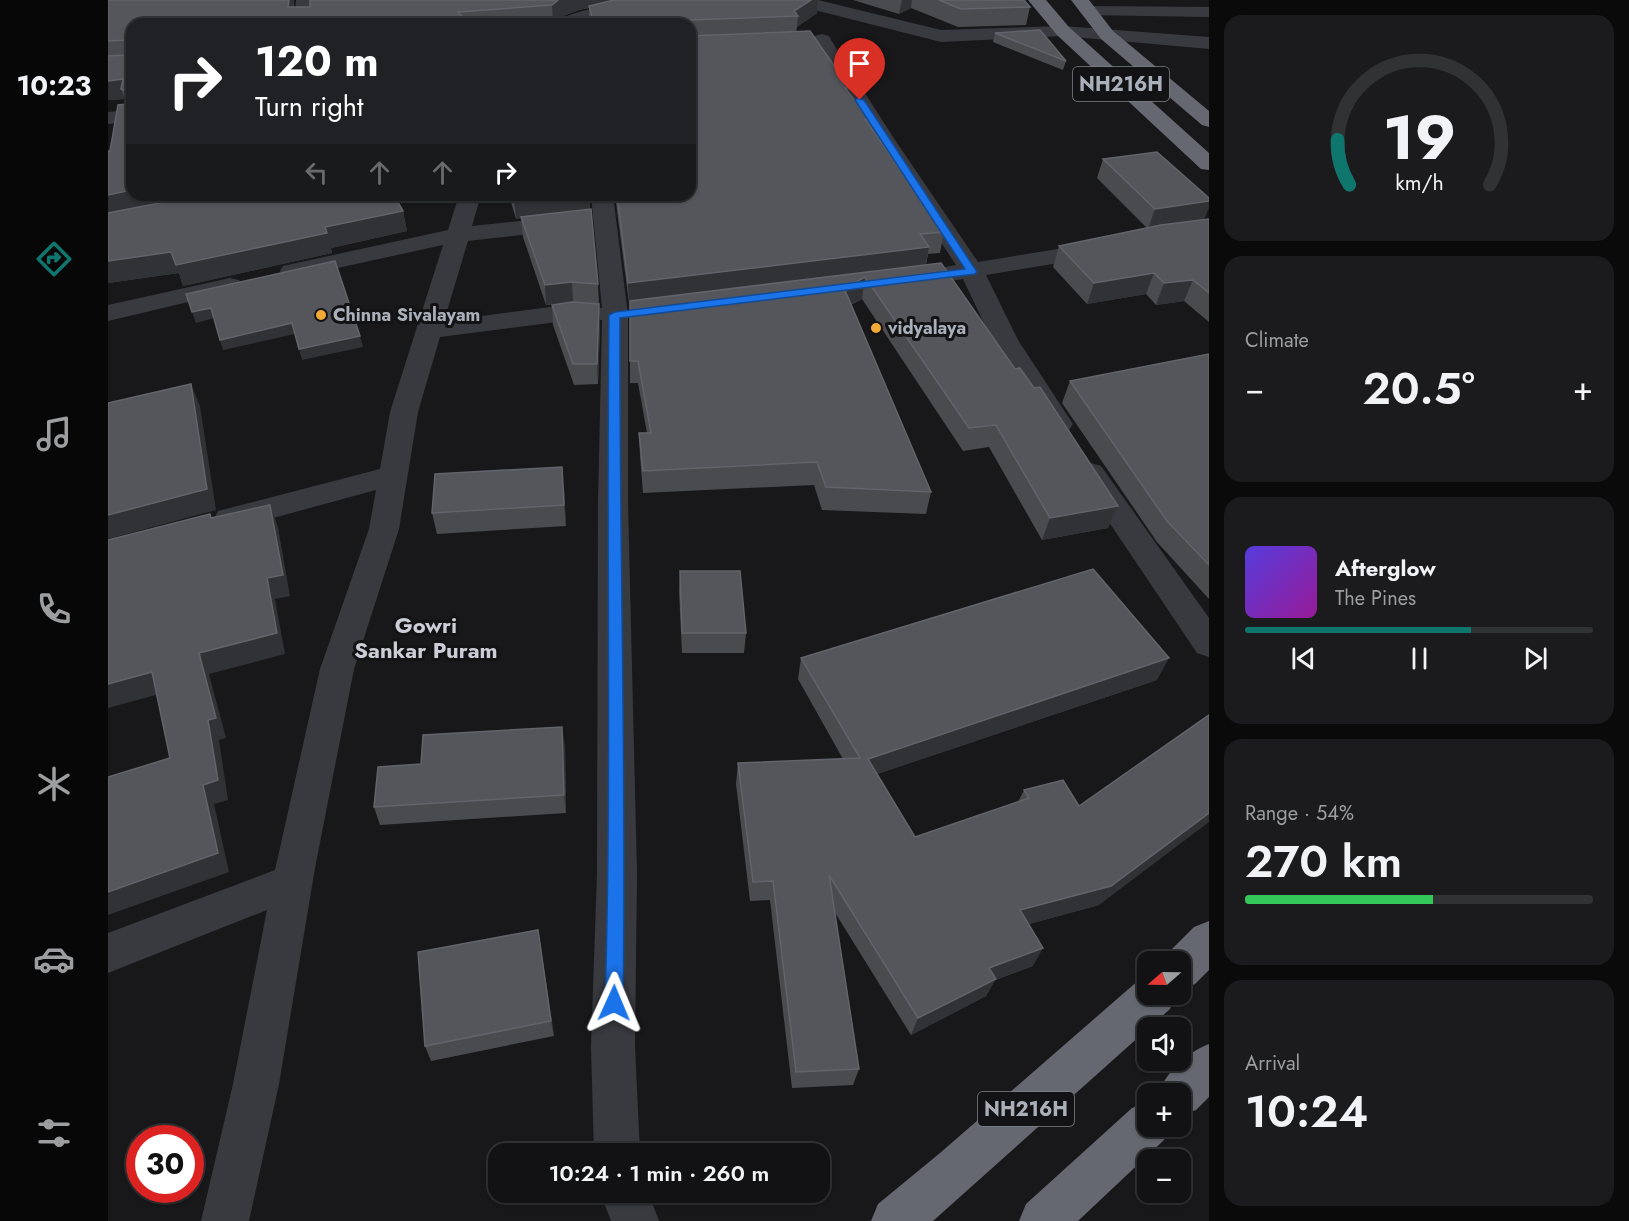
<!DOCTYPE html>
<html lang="en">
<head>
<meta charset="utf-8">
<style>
  :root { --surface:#121214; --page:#1b1b1d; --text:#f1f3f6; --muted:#9c9ea0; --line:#313234; --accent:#0f766e }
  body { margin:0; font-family:Jost,sans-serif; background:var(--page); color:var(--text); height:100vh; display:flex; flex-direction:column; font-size:22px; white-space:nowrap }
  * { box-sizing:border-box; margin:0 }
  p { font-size:20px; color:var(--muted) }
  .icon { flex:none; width:33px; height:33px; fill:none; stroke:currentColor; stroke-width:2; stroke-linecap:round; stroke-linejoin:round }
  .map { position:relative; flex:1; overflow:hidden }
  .sheet { display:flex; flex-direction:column; gap:15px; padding:15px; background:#0a0a0b; width:420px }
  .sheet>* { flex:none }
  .top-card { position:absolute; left:18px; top:18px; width:570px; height:183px; border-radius:18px; box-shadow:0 2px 4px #0004,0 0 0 2px var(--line); background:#202124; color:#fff; overflow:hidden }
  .needle { width:39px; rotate:250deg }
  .fabs { position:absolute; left:1029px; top:951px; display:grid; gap:12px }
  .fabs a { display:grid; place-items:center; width:54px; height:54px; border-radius:12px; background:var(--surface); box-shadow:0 2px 4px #0004,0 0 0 2px var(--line); font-size:30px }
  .speed { position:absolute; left:18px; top:1125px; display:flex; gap:12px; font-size:30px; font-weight:700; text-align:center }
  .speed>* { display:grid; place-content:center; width:78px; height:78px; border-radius:50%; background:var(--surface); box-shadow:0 2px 4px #0004,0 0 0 2px var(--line); line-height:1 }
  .speed .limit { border:9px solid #d22; background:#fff; color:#111 }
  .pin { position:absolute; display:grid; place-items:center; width:51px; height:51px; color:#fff; margin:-62px -26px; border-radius:50% 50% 50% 0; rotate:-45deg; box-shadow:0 0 6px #0007 }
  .pin .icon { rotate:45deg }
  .me { position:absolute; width:66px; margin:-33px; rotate:1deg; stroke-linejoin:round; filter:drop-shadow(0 0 4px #0008) }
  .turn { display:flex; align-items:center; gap:21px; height:126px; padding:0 30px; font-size:27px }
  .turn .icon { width:78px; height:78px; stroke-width:2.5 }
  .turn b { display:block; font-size:42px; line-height:51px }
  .lanes { display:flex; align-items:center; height:57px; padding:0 30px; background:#0003; justify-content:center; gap:30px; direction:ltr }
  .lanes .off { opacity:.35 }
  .big { font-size:45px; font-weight:600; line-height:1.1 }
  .sheet .widget { flex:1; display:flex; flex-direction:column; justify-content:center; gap:9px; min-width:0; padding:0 21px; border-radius:18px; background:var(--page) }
  .sheet .dial { align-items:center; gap:0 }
  .dial svg { height:156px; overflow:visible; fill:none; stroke:var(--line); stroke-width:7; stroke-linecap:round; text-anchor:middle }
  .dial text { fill:var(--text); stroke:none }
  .song { display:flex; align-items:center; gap:18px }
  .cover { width:72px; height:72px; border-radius:9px; background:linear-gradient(135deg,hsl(250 70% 55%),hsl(300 70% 35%)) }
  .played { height:6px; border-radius:3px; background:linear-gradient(90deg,var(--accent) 65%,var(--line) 65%) }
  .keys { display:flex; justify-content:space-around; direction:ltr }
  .heat { display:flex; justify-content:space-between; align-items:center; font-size:33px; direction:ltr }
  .charge { height:9px; border-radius:4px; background:linear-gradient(90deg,#34c759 54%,var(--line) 0) }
  .trip { position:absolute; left:380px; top:1143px; width:342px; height:60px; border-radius:18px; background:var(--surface); box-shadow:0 2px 4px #0004,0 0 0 2px var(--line); font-weight:600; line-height:60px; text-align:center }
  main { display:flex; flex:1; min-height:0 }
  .dock { display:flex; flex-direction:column; width:108px; justify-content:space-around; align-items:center; background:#070708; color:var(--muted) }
  .dock .icon { width:42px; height:42px }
  .dock .selected { color:var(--accent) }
  .dock b { font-size:27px; color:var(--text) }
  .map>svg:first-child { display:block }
</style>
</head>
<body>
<main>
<nav class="dock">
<b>10:23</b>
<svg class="icon selected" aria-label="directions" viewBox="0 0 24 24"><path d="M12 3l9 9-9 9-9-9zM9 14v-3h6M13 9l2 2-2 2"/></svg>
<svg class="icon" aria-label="music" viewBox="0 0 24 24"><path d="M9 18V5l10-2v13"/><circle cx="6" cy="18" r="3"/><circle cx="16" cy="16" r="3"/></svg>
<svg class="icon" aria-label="phone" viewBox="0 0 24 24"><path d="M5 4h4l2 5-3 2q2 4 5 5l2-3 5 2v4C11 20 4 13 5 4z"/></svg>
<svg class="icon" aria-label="climate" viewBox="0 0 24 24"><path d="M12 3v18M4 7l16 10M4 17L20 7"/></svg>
<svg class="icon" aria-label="car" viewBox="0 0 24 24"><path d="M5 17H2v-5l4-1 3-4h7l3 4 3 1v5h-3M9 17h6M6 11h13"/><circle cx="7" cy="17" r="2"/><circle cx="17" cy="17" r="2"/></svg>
<svg class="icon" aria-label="filters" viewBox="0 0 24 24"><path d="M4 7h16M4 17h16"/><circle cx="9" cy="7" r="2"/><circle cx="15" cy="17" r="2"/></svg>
</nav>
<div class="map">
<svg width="1101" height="1221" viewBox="0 0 1101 1221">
  <rect width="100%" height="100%" fill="#18181a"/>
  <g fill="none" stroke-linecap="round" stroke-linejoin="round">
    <g fill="#393a3f" fill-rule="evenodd">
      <path d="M188,0h18l-2,24h-18z"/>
      <path d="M526,0h32l-3,4 -83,20h-25c10,-13 62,-20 79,-24z"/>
      <path d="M680,0h30l123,30 122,-4 146,11v12l-146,-13 -122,6 -150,-38z"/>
      <path d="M982,6l119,1v10l-125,-2 -3,-4 3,-4z"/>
      <path d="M714,34l7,2 2,4 64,100 83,122 123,-20 8,2 4,5 -4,5 -8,2 -115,19 32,65 55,84 -4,6 -10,3 -10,-3 -57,-90 -29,-61 -57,9 -9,-2 -3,-5 3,-5 59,-11 -83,-125 -60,-100 2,-4z"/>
      <path d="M24,110v12l-24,2v-12z"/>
      <path d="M351,195h22l-9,31 94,-10 8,2 4,5 -4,5 -8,2 -98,11 -24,80 129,-17 29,4 -11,-113h22l15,120v187l9,371 -2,173 5,108h-46l-3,-108 6,-173 1,-371 4,-182h-29l-133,17 -22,75 -19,117 -45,140 -39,199 -36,216 -30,137h-48l32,-137 34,-174 -159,63v-40l167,-63 45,-201 49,-140 7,-39 -147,40 -11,-3 -4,-8 4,-8 162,-42 10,-57 53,-167 -151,33 -9,-2 -3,-5 3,-5 9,-2 156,-34z"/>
      <path d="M122,278l9,2 3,5 -3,5 -131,31v-16z"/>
      <path d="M983,463l10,3 108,152v39l-12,-4 -121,-180 5,-7z"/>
      <path d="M492,1192h48l11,29h-48z"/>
    </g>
    <g fill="#656870" fill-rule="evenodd">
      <path d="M920,0h18l23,27 140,126v17l-8,-1 -144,-134z"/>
      <path d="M963,0h18l24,31 96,80v16l-7,-2 -101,-86z"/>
      <path d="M1101,921v49l-14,14 -15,6v-28h-17l2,-6 29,-29z"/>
      <path d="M1040,976v18h28l-6,15 -237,212h-62l7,-17 62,-51 200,-174z"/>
      <path d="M1101,1044v53l-13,13 -16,6v-22h-22c9,-23 28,-41 51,-50z"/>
      <path d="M1040,1101v25h22l-6,14 -86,81h-59l7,-17 106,-96z"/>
    </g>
  </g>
  <g fill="#494b4f">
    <path d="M0,0h186v7h16v-7h508l-1,13 -20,14 -1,5 14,-1 39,56 -1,5 21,27 -1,4 76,109 -4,21 -12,1 -2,11 15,-2 74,106 5,-1 14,20 6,-1 78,119 -10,22 -66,12 -53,-93 -26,4 -101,-152 -11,6 80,187 -5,22 -104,-4 -8,-25 -171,8 -3,-37 -1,-23h8l-9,-50h-8v-80h-1l-14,-108h75v-171h-101v-16l-10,2 -19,7 -7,6 -15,1h-406v171h263h-1l9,16 4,20 -76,17 1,5 -149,33 -4,-13 -71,10v-132h2l8,-46 9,-1 -2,-5 -17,1z"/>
    <path d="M745,0h171l6,7 -4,18 -68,2 -47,-19 -12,6z"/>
    <path d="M887,33l71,28 -3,9 -70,-28z"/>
    <path d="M995,159l102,60h4v103l-25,-21 -28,4 -10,-11 -59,10 -34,-37 6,-21 88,-18 -50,-50z"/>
    <path d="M402,195h79l1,14 8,75 1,20 -26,-2 -27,3 -23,-68 -2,-19 -5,1 -5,-17z"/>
    <path d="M444,305l48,19 -2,60 -24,1 -21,-60z"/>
    <path d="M1101,354v245l-52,-57 -95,-139 8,-22z"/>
    <path d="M456,488l2,38 -129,8 -5,-21z"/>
    <path d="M572,571l66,62 -2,20h-62l-3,-62z"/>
    <path d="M693,658l356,22 -280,94 38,63 103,-35 6,-12 75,115 -70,19 4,42 -38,14 -9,16 -75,39 -77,-124 25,158 -6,16 -61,3 -22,-188 -20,1 -14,-117 2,-21 105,-4 -45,-80z"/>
    <path d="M457,746l1,67 -186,12 -6,-18 47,-43z"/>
    <path d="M430,930l16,106 -123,25 -6,-15z"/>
  </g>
  <g fill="#313235">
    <path d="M181,0h5l-2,24 -4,-17z"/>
    <path d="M450,0h66l-45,10 -19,7 -7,6 -1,-18z"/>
    <path d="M703,0h7l-1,13 -20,14 1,-11 -4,-5z"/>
    <path d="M794,0h10l-1,8 -12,6z"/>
    <path d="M15,79l-2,10 4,10 -17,1v-19z"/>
    <path d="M24,190v5h85l-109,22v-22z"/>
    <path d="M435,195h46l1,15 -74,9 -2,-21z"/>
    <path d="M1101,201v7l-5,12 -56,9 7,-20z"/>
    <path d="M295,211l4,20 -76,17 1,5 -149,33 -4,-13 -71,10v-22l217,-34z"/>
    <path d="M821,247l-4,21 -296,35 -1,-20z"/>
    <path d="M1046,273l-8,21 -59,10 7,-21z"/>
    <path d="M757,277l-3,22 -22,11 4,-22z"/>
    <path d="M1085,280l-9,21 -28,4 8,-22z"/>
    <path d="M464,282l1,20 -27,3 -1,-20z"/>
    <path d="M491,304l1,20 -2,60 -1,-20z"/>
    <path d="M103,308l3,10 -18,5 -4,-11z"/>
    <path d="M184,323l3,11 -72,16 -3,-10z"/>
    <path d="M252,336l3,11 -61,13 -3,-11z"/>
    <path d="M83,384l9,22 16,104 -108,29v-24z"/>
    <path d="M454,467l2,21 2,38 -2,-21z"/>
    <path d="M162,505l8,22 12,69 -15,3 10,55 -76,20 17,64 -7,2 9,60 -14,4 15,68 -121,43v-23l95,-107 5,-65 -9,-67 68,-75z"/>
    <path d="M1010,506l-10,22 -66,12 8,-22z"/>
    <path d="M1061,658l-12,22 -295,99 6,-20z"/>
    <path d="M44,672l11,21 -55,15v-24z"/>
    <path d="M454,727l3,19 1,67 -2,-18z"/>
    <path d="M1101,813v9l-110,83 -89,24 10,-19z"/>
    <path d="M430,930l3,17 13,89 -3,-15z"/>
    <path d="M935,948l-10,18 -38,14 -9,16 -75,39 7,-17 71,-50z"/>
  </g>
  <g fill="#54565b" stroke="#61646a" stroke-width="1.5">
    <path d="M0,0h181l-1,7h22v-7h248l-6,5 -94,7 10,11 -15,1h-321v166l-24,5v-44h2l8,-46 9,-1v-13l-6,-2 2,-10 -15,2v-25l19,-1v-15l-19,1z"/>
    <path d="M506,0h197l-17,11 4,5 -108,4 -2,4h-94l-5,-18z"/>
    <path d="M831,0h85l6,7 -69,2z"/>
    <path d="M932,30l26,31 -71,-28z"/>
    <path d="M702,31l39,56 -4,1 24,31h-4l79,113 -24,2 9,13 -301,36 -11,-88h73v-159z"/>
    <path d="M1049,152l52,46v3l-54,8 -52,-50z"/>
    <path d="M93,195h193l9,16 -78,16 2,6 -151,32 -5,-13 -63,9v-48z"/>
    <path d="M405,195h30l-29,3z"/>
    <path d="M483,209l7,75 -26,-2 -27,3 -24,-68z"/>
    <path d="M1101,219v74l-16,-13 -29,3 -10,-10 -60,10 -35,-37 102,-21z"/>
    <path d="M227,261l25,75 -61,13 -7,-26 -72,17 -9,-32 -19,4 -6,-18z"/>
    <path d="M833,263l74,106 5,-1 14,20 6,-1 78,119 -68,12 -54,-93 -27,3 -104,-151 -21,11 87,204 -105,-5 -9,-25 -174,9 -4,-38h12l-13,-72h-8v-60z"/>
    <path d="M464,302l27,2 -2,60h-24l-21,-59z"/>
    <path d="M1101,354v211l-42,-44 -97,-140z"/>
    <path d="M83,384l16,105 -99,26v-112z"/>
    <path d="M454,467l2,38 -132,8 3,-39z"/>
    <path d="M162,505l13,70 -16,3 10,55 -78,20 17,65 -8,2 10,60 -15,5 15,68 -110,39v-115l62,-19 -18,-86 -44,12v-144l102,-26 1,4z"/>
    <path d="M985,569l76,89 -301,101 47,78 114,-39 -5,-8 39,-10 16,26 130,-91v98l-98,73 -91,24 23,38 -54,20 7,11 -78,39 -89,-143 30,194 -63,3 -23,-191 -20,1 -15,-119 122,-5 -59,-100z"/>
    <path d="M572,571h60l6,62h-64z"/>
    <path d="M454,727l2,68 -190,12 4,-40 43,-3 2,-29z"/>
    <path d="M430,930l13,91 -126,25 -7,-94z"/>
  </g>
  <path fill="#1a73e8" stroke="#114b97" stroke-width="1.5" d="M749,98l7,2 113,172 -2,2 -355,44c-1,228 7,456 3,685l-3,6 -6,2 -6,-2 -3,-6c7,-229 1,-459 4,-688l6,-3 350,-43 -110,-169z"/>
  <g fill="#f4a836" stroke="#131315" stroke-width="2">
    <circle cx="213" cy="315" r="6"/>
    <circle cx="768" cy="328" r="6"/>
  </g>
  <g text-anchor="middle" stroke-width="6" stroke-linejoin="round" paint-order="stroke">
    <g font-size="18" font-weight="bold" fill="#aab0ba" stroke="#131315" text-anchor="start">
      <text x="225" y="321">Chinna Sivalayam</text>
      <text x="780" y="334">vidyalaya</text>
    </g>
    <g fill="#131315" stroke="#7d8188" stroke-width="1.5">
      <rect x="965" y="67" width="96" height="34" rx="4.5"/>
      <rect x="870" y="1092" width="96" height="34" rx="4.5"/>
    </g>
    <g font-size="20" font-weight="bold" fill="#aab0ba">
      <text x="1013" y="91">NH216H</text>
      <text x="918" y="1116">NH216H</text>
    </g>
    <g font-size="22" font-weight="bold" fill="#cbced6" stroke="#131315">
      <text x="318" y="633">Gowri<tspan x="318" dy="25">Sankar Puram</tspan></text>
    </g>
  </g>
</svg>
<div class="fabs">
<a><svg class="needle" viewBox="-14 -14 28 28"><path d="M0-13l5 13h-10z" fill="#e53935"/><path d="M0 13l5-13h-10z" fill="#9c9ea0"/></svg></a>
<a><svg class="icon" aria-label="sound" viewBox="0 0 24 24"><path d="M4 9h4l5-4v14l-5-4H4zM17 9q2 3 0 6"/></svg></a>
<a>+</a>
<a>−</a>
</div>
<div class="speed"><div class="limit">30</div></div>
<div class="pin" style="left:752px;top:100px;background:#d93025"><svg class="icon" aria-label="arrive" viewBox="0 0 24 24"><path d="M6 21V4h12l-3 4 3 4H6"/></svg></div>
<svg class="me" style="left:506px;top:1003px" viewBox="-20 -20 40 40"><path d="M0-17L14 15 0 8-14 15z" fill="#1a73e8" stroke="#fff" stroke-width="4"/></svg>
<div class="trip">10:24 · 1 min · 260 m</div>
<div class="top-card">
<div class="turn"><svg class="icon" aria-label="right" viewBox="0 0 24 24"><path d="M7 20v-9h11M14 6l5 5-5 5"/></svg><div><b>120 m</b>Turn right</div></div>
<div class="lanes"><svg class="icon off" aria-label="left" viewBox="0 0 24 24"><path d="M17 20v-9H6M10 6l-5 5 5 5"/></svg><svg class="icon off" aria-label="ahead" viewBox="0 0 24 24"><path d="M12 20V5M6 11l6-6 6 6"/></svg><svg class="icon off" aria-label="ahead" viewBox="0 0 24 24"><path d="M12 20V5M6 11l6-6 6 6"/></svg><svg class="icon" aria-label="right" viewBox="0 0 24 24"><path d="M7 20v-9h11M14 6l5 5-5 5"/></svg></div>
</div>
</div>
<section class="sheet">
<div class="widget dial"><svg viewBox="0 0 100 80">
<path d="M14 69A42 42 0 1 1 86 69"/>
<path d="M14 69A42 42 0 0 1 8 46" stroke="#0f766e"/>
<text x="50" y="56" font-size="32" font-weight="700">19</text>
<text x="50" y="72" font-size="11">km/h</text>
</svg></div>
<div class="widget"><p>Climate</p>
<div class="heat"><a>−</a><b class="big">20.5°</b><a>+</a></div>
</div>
<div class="widget">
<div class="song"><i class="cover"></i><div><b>Afterglow</b><p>The Pines</p></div></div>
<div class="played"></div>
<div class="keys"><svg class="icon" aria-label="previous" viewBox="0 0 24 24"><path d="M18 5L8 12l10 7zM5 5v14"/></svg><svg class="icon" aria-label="pause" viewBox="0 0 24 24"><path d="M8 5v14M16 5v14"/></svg><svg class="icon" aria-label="next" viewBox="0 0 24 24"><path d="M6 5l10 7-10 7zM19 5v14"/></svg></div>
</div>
<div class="widget"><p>Range · 54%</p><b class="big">270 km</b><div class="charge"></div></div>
<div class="widget"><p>Arrival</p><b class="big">10:24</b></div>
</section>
</main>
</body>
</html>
